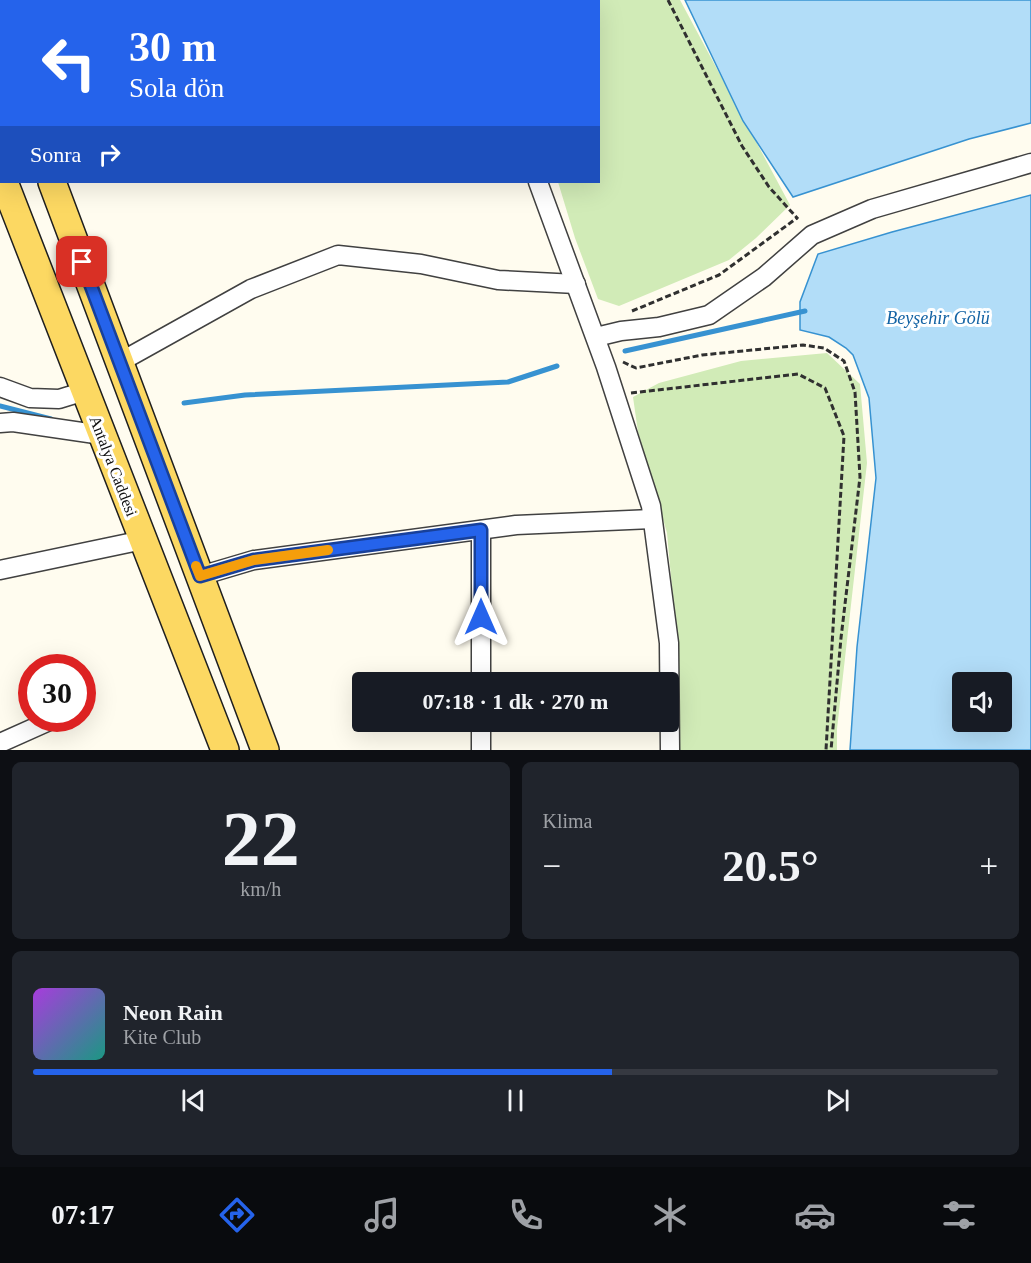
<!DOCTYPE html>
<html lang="tr">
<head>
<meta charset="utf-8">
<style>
  :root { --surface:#171b24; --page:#20242c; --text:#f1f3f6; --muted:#9ea1a6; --line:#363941; --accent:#2563eb }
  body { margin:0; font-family:"Times New Roman",serif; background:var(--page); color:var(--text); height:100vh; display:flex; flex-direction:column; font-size:22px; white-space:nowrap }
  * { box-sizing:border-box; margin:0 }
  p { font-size:20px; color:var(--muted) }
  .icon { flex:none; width:33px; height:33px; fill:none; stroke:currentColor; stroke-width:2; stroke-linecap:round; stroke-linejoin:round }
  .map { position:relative; height:750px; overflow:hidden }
  .details { display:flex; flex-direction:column; gap:12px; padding:12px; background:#0d0f14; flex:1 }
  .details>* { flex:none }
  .guide { position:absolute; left:0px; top:0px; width:600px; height:183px; box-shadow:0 6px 24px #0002; background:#2563eb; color:#fff; overflow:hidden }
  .buttons { position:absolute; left:952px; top:672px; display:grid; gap:12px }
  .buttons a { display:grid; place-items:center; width:60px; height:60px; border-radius:6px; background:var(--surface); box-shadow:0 6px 24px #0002; font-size:30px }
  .speed { position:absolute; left:18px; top:654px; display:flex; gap:12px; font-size:30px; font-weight:700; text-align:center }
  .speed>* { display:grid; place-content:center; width:78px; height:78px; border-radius:50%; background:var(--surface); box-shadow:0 6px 24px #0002; line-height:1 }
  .speed .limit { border:9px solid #d22; background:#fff; color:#111 }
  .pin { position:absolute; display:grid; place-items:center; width:51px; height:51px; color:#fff; margin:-26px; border-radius:12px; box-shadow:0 3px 9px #0006 }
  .me { position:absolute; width:66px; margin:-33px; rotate:0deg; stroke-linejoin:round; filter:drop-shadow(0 0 4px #0008) }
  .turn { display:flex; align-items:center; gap:21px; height:126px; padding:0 30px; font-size:27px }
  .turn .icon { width:78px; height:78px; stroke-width:2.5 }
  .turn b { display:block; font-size:42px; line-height:51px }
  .then { display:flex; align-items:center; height:57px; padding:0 30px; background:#0003; gap:12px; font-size:22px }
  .big { font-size:45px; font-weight:800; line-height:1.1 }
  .details .widget { flex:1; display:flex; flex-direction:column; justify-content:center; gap:9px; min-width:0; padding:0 21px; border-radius:9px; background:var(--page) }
  .details .dial { align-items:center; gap:0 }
  .dial b { font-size:78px; line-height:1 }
  .song { display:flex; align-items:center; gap:18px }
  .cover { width:72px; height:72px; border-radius:9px; background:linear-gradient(135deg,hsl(280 70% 55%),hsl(170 70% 35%)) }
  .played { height:6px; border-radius:3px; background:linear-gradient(90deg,var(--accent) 60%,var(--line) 60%) }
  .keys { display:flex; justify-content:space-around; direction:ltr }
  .heat { display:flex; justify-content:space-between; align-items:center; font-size:33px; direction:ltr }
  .details .tiles { flex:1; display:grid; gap:12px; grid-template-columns:1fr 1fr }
  .widget:last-child { grid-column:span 2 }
  .trip { position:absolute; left:352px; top:672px; width:327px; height:60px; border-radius:6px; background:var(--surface); box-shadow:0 6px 24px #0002; font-weight:800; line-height:60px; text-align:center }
  .tabs { display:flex; height:96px; justify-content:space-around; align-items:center; background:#090b0e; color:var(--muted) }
  .tabs .icon { width:42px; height:42px }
  .tabs .active { color:var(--accent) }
  .tabs b { font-size:27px; color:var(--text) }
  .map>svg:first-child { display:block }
</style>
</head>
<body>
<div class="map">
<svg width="1031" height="750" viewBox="0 0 1031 750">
  <rect width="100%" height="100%" fill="#fffcef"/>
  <g fill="#d1ebb7">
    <path d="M436,0h244l110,205 -34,33 -27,22 -110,46 -21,-7 -23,-61 -17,-56h40v-180z"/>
    <path d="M827,353l33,31 7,79 -30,266v21h-157l-2,-96 -11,-121 -29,-101 -5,-35 26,-14 82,-22z"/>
  </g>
  <g fill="#b2ddf8" stroke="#3792d1" stroke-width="1.5" fill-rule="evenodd">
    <path d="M685,0h346v123l-62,16 -176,58 -50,-76z"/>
    <path d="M1031,195v555h-181l7,-103 19,-169 -7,-80 -16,-43 -7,-7 -17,-11 -29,-7v-28l18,-48 74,-22zM963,682h39v40h-39z"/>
  </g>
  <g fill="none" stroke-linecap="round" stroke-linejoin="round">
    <g stroke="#3792d1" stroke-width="5">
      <path d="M625,351l180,-40"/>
      <path d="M184,403l61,-8 263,-13 49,-16"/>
      <path d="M0,406l51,13"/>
    </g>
    <defs>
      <g id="street">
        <path d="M485,0l1,2"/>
        <path d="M538,182l68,185 45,139 18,137 1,107"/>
        <path d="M596,337l25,-6 38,-4 50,-12 55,-38 48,-42 60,-26 159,-46"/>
        <path d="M120,362l131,-73 87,-34 83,9 77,16 78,4"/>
        <path d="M0,387l30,11 29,1 26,-8"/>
        <path d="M0,423l13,-1 89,13"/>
        <path d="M481,530v152"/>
        <path d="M0,570l143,-30"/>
        <path d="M200,576l54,-16 262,-35 136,-6"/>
        <path d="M481,722v28"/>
        <path d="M0,743l56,-25"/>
      </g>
      <g id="primary">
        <path d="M0,44l2,4"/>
        <path d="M4,182l221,568"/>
        <path d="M52,182l213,568"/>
      </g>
    </defs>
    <use href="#street" stroke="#414141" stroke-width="21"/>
    <use href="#primary" stroke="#1f1f1f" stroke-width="30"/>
    <g stroke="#303030" stroke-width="3" stroke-dasharray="6 3" stroke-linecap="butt">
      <path d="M668,0l74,146 27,41 29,32"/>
      <path d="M632,311l87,-36 78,-57"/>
      <path d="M623,362l13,6 66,-13 101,-10 21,3 20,13 11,31 5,85 -19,161 -10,112"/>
      <path d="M631,393l167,-19 27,14 19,48 -18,314"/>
    </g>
    <use href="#street" stroke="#fff" stroke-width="18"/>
    <use href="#primary" stroke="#fcd862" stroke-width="27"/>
  </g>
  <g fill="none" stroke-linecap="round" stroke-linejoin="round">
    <defs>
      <path id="route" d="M82,262l118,314 54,-16 227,-30v87"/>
    </defs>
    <use href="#route" stroke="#184099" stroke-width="15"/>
    <use href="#route" stroke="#2563eb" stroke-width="10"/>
    <path stroke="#f59e0b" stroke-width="10" d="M196,566l4,10 54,-16 74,-10"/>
  </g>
  <g text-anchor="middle" stroke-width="6" stroke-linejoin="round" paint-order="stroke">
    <g font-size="16" fill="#0e0e0e" stroke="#fff">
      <text transform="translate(114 466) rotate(69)" y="6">Antalya Caddesi</text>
    </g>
    <g font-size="18" font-style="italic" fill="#1363a4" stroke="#fff">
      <text x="938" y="324">Beyşehir Gölü</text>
    </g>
  </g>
</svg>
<div class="buttons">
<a><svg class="icon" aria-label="sound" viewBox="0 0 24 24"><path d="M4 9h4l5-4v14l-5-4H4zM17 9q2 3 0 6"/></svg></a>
</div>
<div class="speed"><div class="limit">30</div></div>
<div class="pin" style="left:82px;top:262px;background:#d93025"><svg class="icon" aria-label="arrive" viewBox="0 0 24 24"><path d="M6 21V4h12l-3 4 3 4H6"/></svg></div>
<svg class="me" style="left:481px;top:617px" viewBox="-20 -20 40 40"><path d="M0-17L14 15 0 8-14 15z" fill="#2563eb" stroke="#fff" stroke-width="4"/></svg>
<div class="trip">07:18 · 1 dk · 270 m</div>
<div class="guide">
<div class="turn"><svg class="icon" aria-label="left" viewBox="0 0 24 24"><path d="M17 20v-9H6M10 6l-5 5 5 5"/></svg><div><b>30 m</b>Sola dön</div></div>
<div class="then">Sonra<svg class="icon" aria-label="right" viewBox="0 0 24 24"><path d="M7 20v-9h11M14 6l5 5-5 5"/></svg></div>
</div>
</div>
<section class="details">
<div class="tiles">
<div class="widget dial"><b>22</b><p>km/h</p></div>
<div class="widget"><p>Klima</p>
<div class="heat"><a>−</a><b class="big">20.5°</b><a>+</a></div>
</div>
<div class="widget">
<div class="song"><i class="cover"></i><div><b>Neon Rain</b><p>Kite Club</p></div></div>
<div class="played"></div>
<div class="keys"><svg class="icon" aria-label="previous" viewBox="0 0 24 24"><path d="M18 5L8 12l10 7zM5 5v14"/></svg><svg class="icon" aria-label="pause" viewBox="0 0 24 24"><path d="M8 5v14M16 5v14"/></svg><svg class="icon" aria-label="next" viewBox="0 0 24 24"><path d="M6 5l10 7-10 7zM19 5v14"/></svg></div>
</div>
</div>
</section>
<nav class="tabs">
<b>07:17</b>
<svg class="icon active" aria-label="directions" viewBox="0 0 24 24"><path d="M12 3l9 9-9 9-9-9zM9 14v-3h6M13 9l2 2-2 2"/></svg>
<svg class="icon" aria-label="music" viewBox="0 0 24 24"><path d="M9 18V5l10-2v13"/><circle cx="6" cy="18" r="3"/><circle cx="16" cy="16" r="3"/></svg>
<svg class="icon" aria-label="phone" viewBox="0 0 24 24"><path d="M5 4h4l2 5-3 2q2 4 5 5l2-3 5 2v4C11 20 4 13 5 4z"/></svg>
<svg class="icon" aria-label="climate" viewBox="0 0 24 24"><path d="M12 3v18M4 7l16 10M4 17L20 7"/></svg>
<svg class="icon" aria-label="car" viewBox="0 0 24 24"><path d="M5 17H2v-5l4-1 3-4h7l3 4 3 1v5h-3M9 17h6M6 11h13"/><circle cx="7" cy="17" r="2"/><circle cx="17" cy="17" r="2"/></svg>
<svg class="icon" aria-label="filters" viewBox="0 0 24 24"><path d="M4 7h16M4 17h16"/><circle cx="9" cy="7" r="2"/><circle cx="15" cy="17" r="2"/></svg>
</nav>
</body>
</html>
